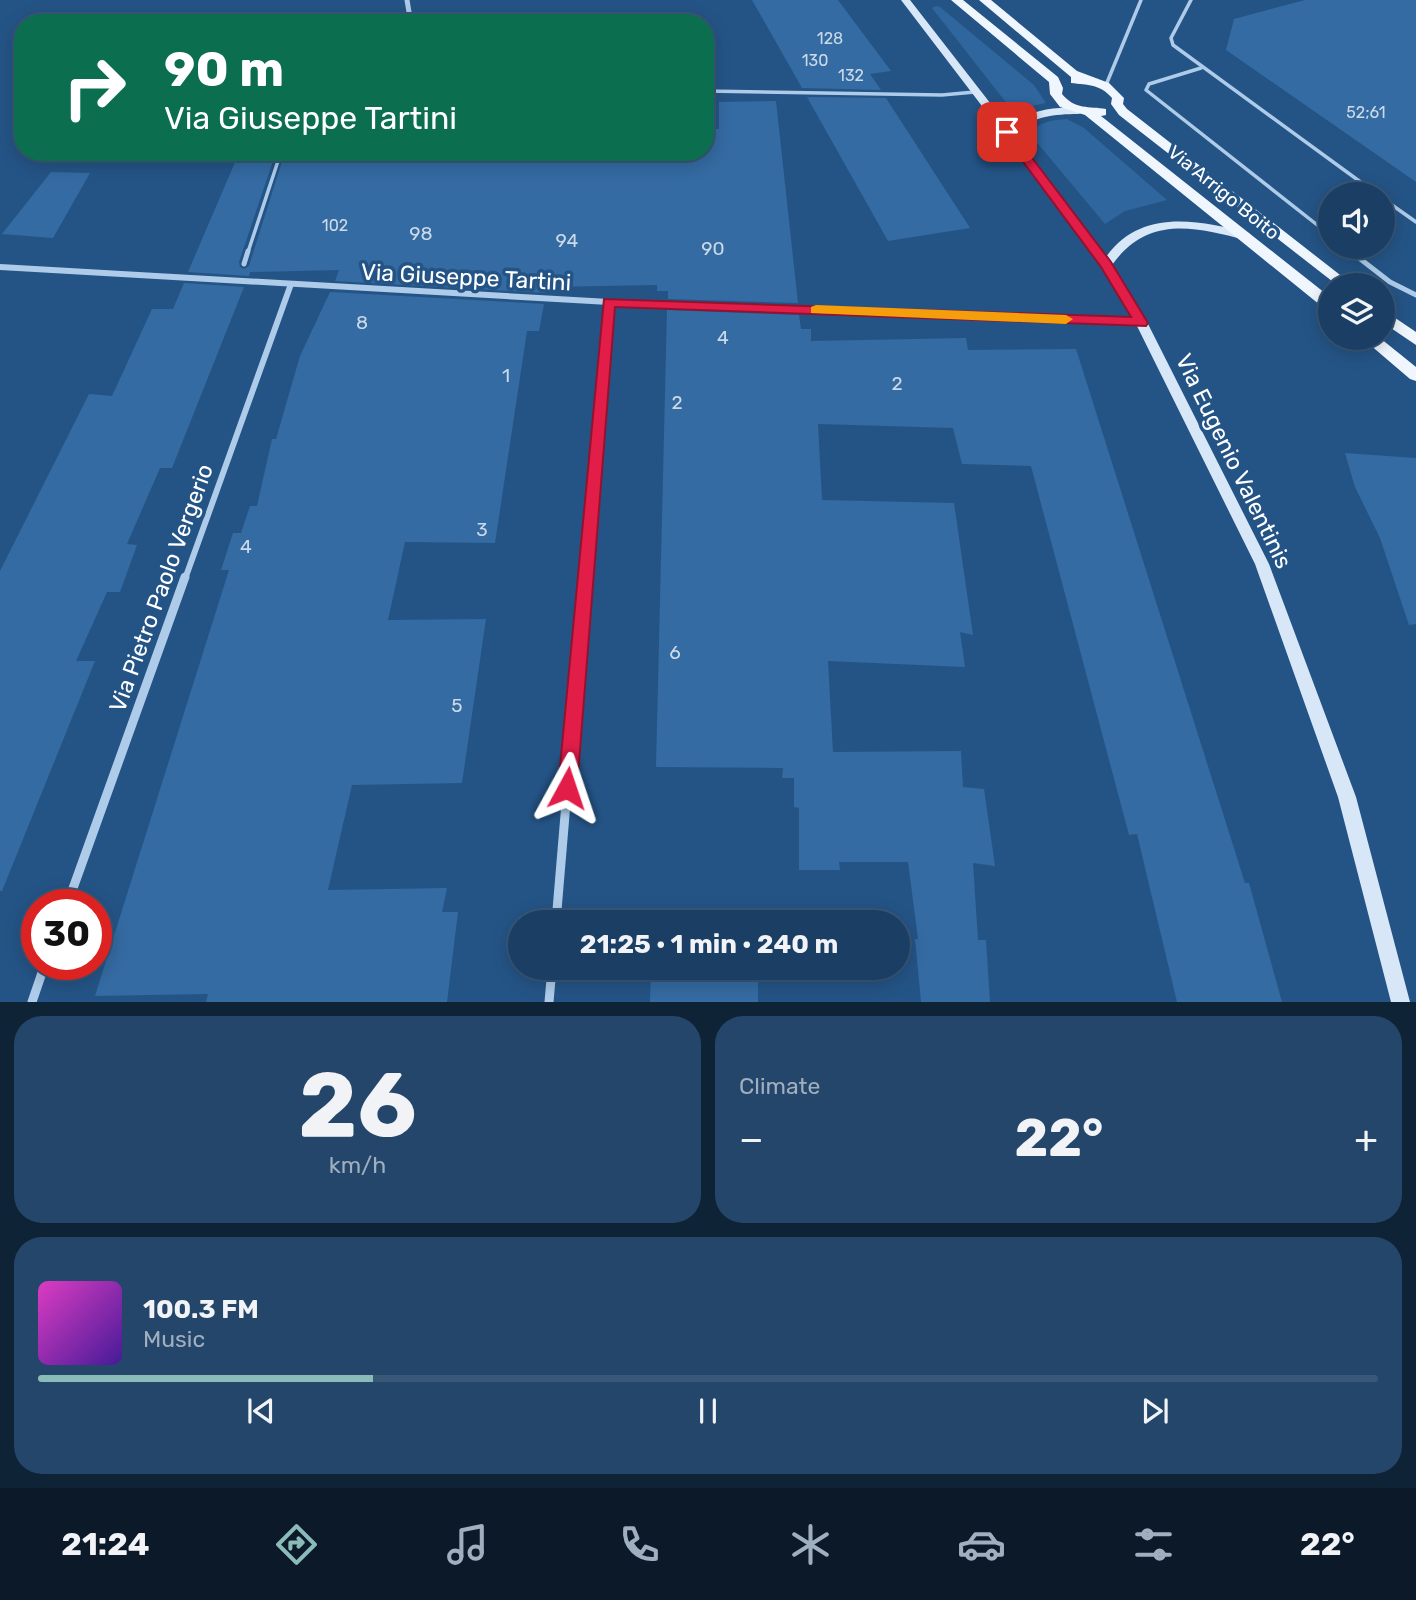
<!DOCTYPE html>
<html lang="en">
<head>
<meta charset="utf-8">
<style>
  :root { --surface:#1b3f64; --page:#24466a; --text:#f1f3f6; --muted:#a0afbf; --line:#395878; --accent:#8bbbb9 }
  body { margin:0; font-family:Rubik,sans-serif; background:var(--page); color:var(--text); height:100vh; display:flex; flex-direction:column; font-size:26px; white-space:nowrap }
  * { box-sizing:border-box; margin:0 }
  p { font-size:23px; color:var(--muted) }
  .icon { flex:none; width:38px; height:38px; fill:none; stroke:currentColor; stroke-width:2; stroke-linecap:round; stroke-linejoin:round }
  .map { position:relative; height:1002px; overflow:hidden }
  .details { display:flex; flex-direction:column; gap:14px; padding:14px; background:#0f2337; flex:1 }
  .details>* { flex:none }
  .banner { position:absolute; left:14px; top:14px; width:700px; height:147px; border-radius:28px; box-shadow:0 4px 18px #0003,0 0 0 2px var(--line); background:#0b6e4f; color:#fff; overflow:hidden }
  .tools { position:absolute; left:1318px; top:182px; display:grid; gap:14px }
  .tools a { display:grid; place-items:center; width:77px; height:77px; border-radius:50%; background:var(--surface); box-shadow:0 4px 18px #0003,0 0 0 2px var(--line); font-size:35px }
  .speed { position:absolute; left:21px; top:889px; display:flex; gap:14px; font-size:35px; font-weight:700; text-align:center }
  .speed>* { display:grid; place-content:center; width:91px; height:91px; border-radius:50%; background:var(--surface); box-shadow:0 4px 18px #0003,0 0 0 2px var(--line); line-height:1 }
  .speed .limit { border:10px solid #d22; background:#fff; color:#111 }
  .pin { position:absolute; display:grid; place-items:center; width:60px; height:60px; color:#fff; margin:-30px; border-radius:14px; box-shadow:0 4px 10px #0006 }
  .me { position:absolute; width:77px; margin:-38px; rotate:5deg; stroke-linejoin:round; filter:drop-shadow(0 0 5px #0008) }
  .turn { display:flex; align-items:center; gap:24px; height:147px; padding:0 35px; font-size:32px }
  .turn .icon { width:91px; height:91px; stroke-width:2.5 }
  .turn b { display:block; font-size:49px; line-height:60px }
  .big { font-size:52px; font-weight:700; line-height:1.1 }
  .details .widget { flex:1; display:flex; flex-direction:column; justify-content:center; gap:10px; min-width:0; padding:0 24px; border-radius:28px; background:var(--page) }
  .details .dial { align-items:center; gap:0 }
  .dial b { font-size:91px; line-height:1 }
  .song { display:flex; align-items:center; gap:21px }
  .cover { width:84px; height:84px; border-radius:10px; background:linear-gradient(135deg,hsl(310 70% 55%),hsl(260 70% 35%)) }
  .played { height:7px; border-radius:4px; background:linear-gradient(90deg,var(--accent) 25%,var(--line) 25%) }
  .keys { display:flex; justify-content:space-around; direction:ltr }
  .heat { display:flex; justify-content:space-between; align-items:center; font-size:38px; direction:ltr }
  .details .tiles { flex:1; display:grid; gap:14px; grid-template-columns:1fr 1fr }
  .widget:last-child { grid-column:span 2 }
  .trip { position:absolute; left:508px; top:910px; width:402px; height:70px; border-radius:35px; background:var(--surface); box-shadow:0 4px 18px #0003,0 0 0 2px var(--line); font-weight:700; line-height:70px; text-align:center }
  .tabs { display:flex; height:112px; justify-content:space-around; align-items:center; background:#0b1928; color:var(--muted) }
  .tabs .icon { width:49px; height:49px }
  .tabs .selected { color:var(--accent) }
  .tabs b { font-size:32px; color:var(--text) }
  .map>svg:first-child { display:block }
</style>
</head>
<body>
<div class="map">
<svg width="1416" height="1002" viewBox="0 0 1416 1002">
  <rect width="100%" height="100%" fill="#245486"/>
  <g fill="#2e669d">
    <path d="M936,6l4,1 94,78 12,18 -34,7 -80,-102z"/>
    <path d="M1067,119l17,9 83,72 -42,11 -20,13 -76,-91c11,-11 22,-13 38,-14z"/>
  </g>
  <g fill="#346ba2">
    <path d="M752,0h86l53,71 -21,3 11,16 -79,-2z"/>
    <path d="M1305,0h111v182l-190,-132 8,-31z"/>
    <path d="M807,97l79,1 84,130 -82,13z"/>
    <path d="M776,101l22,202 -130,-4v-8h-11v-6l-110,2 -1,6 -211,-12 4,-11 -89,2 -1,4 -61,-4 51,-119 37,-1 -37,110 1,5 4,2 5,-3 36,-114h420v-23h14v-27z"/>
    <path d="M51,172l39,1 -37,65 -51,-4z"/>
    <path d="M184,283l60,4 -72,181h-12l-33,76 10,1 -17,47h-13l-31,69h19l-93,230h-2v-320l89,-177 23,2 40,-87h21z"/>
    <path d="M330,292l214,12 -5,27h-12l-32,212 -90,-1 -17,78 98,-1 -24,164 -110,2 -24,105 119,-2 -5,24h16l-11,90h-241l2,-8 -113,2 134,-426h-8l12,-37h8l9,-27h7l15,-67h4l24,-83z"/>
    <path d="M667,310l132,5 2,14h10v12l155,-3 2,12 108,-1 169,534h4l33,119h-105l-40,-168 -8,1 -98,-369 -69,-2 -9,-36 -135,-4 4,76 132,3 19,132 -13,-3 5,35 -137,-6 5,91 128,-1 2,36 21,2 11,77 -22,-3 5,77h8l4,62h-69l-6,-63h3l-10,-77h-69l1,8h-41v-62l-5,-1v-29h-12l1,-10 -127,-1z"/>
    <path d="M1345,453l71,5v166l-7,1 -29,-87 -25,-51z"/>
    <path d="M756,910v12h-104v-9z"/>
    <path d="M651,968h107v34h-108z"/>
  </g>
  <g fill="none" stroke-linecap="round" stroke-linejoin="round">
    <g stroke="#aecce9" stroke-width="3.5">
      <path d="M1191,0l-20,38 2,7 204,149"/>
      <path d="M1201,68l-52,16 -3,6 184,145"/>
      <path d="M1106,85l35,-85"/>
      <path d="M705,91l237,4 33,-3"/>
      <path d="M1382,198l34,24"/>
      <path d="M1345,247l7,5"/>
      <path d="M248,252l33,-100"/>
    </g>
    <g stroke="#aecce9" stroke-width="5">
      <path d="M1350,251l40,31 26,13"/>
      <path d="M244,264l4,-13"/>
    </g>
    <path stroke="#aecce9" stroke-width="5" d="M404,23l5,-11 -2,-12"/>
    <g stroke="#aecce9" stroke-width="6">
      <path d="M0,267l609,35 532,20"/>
      <path d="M185,579l106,-295"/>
      <path d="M585,579l24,-277"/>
    </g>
    <g stroke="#aecce9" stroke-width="9">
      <path d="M67,905l118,-328"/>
      <path d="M556,922l29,-345"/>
      <path d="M32,1002l13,-38"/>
      <path d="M549,1002l3,-34"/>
    </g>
    <path fill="#d8e7f7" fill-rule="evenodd" d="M901,0h9l98,126c20,-15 48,-21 74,-17v4l-4,1c-25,0 -46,3 -65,19l93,124c35,-49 92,-37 143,-24l2,3 -6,4c-52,-14 -98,-24 -133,25l35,57 122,242 87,233 54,205h-19l-53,-205 -83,-233 -120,-242 -34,-55 -45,-64z"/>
    <g fill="#f0f6fe" fill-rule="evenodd">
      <path d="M951,0h12l95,77 5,11 -1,6c13,16 27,12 44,15v6l-5,1 229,181v13l-5,-1 -240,-194 -25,-8 -10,-13 -1,-12z"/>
      <path d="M979,0h12l86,71 32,12 15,15 -1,6 4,5 226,176h-16l-218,-170 -8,-11 1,-6c-12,-14 -24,-13 -41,-15v-6z"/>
      <path d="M1382,309l34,23v13l-34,-23z"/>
      <path d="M1362,338h18l36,29v14l-6,-2z"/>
    </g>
  </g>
  <path fill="#e11d48" stroke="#92132f" stroke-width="2" d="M1007,129l4,1 100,132 37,61 -2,3 -531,-19 -38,481 -3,6 -7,3 -7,-3 -2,-6 46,-489 527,18 -30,-50 -100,-135z"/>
  <path fill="#f59e0b" d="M816,305l250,10 7,4 -7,5 -255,-11v-6z"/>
  <g text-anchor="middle" stroke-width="7" stroke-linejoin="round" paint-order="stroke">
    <g font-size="16" fill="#ccdae8">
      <text x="830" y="44">128</text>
      <text x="815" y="66">130</text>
      <text x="851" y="81">132</text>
      <text x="1366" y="118">52;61</text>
      <text x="335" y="231">102</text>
    </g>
    <g font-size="19" fill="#fff" stroke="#245486">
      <text transform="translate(1224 192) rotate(39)" y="7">Via Arrigo Boito</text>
    </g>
    <g font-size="19" fill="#ccdae8">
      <text x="421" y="240">98</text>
      <text x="567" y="247">94</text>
      <text x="713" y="255">90</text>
      <text x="362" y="329">8</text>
      <text x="723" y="344">4</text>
      <text x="506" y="382">1</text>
      <text x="897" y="390">2</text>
      <text x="677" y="409">2</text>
      <text x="482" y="536">3</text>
      <text x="246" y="553">4</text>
      <text x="675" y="659">6</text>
      <text x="457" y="712">5</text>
    </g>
    <g font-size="23" fill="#fff" stroke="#245486">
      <text transform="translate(466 277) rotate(3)" y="8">Via Giuseppe Tartini</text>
      <text transform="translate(1234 461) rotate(64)" y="8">Via Eugenio Valentinis</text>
      <text transform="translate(161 588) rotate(-70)" y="8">Via Pietro Paolo Vergerio</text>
    </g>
  </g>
</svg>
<div class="tools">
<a><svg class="icon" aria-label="sound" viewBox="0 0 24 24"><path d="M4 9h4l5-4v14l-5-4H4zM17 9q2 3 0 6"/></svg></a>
<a><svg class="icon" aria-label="layers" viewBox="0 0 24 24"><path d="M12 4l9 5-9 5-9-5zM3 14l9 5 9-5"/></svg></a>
</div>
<div class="speed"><div class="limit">30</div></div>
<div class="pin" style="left:1007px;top:132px;background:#d93025"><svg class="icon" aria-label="arrive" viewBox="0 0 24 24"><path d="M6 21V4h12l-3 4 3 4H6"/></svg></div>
<svg class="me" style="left:567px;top:788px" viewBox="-20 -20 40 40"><path d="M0-17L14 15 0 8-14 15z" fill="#e11d48" stroke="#fff" stroke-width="4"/></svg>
<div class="trip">21:25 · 1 min · 240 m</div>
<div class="banner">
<div class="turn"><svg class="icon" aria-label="right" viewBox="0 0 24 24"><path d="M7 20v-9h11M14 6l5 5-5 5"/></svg><div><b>90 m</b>Via Giuseppe Tartini</div></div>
</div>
</div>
<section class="details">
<div class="tiles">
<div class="widget dial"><b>26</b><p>km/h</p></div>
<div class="widget"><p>Climate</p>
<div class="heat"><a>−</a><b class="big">22°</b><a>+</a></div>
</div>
<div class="widget">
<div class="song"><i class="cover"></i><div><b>100.3 FM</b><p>Music</p></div></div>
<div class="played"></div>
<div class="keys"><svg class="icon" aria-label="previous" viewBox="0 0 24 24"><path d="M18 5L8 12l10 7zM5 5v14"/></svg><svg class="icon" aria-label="pause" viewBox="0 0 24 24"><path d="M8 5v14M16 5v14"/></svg><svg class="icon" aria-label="next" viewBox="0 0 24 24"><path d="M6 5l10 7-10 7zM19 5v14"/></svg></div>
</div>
</div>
</section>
<nav class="tabs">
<b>21:24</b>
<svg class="icon selected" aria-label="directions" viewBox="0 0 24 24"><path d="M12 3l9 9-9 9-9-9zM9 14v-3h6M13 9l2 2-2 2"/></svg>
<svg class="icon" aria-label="music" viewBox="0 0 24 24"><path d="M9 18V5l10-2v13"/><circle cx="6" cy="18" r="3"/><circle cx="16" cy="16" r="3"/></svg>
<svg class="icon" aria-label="phone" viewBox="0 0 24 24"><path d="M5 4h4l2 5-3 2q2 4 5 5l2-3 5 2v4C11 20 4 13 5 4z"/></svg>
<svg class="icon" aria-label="climate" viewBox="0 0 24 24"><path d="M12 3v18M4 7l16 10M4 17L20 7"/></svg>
<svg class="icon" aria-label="car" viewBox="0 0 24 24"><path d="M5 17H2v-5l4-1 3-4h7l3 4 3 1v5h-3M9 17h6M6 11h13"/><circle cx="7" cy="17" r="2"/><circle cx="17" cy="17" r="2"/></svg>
<svg class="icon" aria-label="filters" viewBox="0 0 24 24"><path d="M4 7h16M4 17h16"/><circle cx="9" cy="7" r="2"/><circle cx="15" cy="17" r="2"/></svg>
<b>22°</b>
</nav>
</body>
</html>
